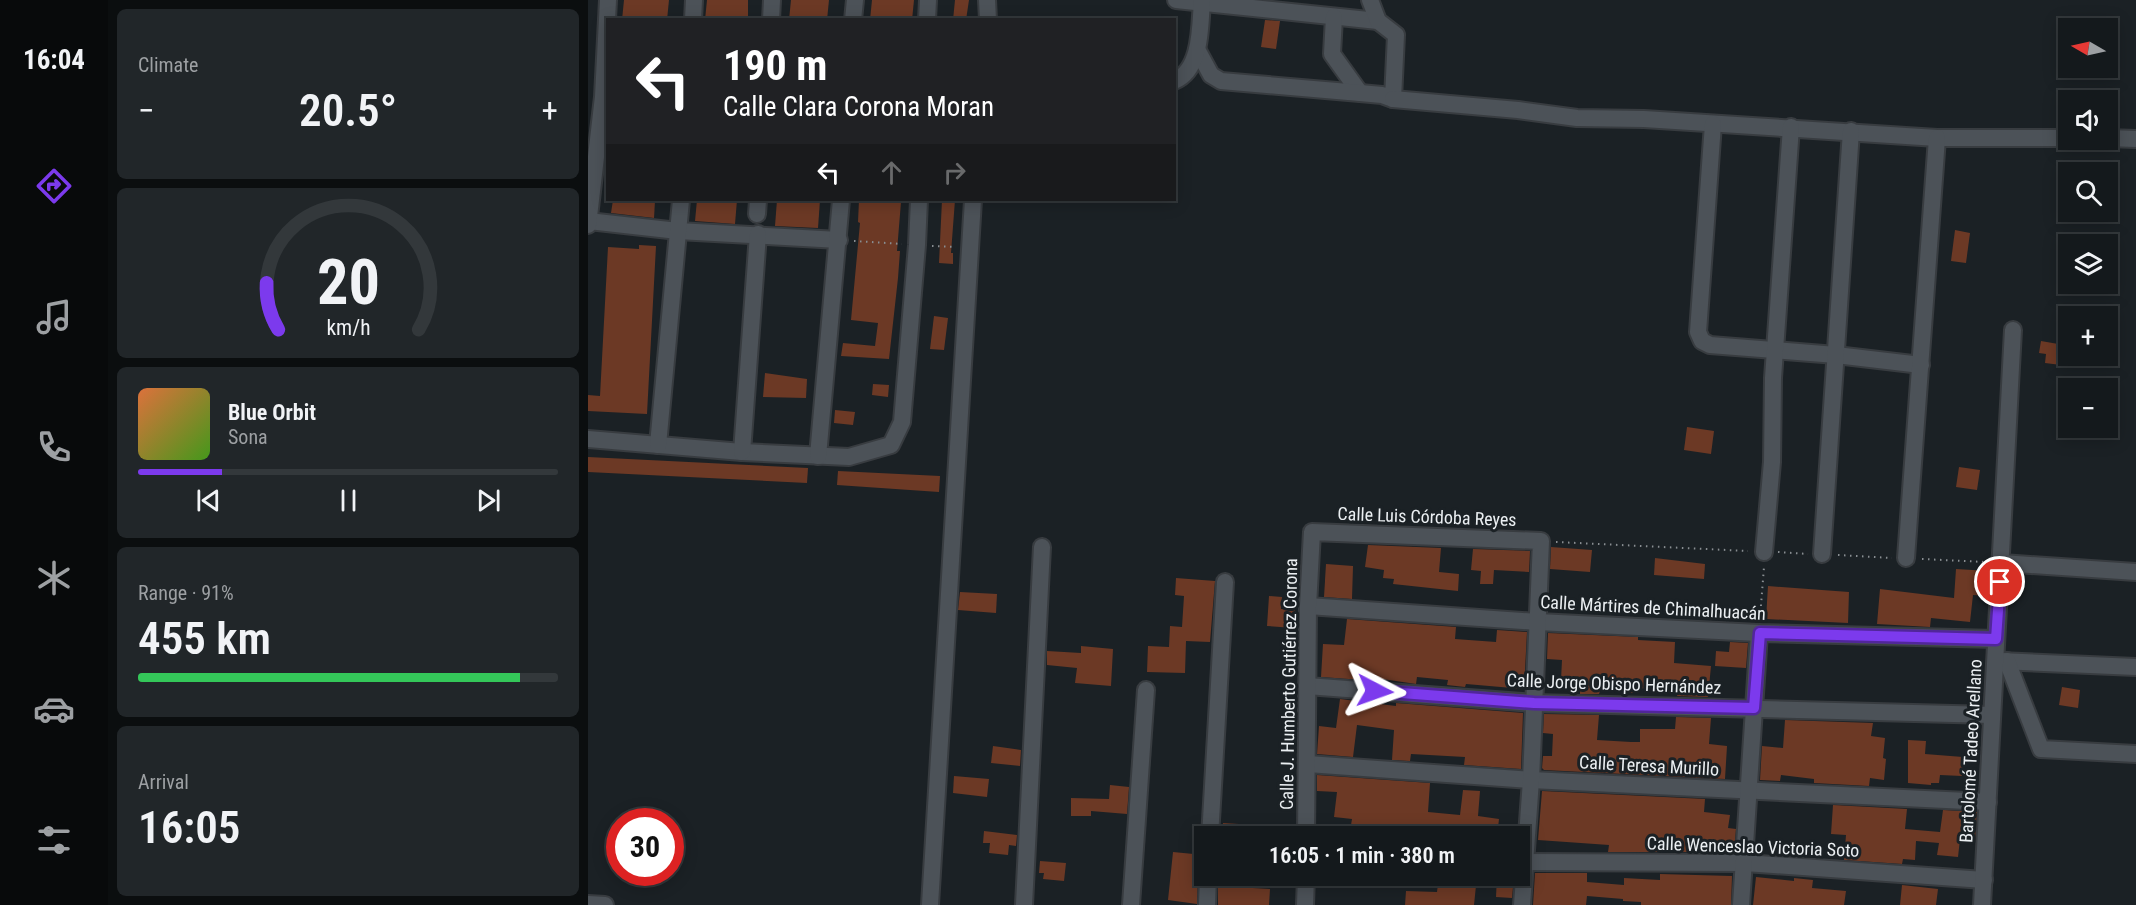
<!DOCTYPE html>
<html lang="en">
<head>
<meta charset="utf-8">
<style>
  :root { --surface:#14191c; --page:#212629; --text:#f1f3f6; --muted:#9da0a3; --line:#33383b; --accent:#7c3aed }
  body { margin:0; font-family:"Roboto Condensed",sans-serif; background:var(--page); color:var(--text); height:100vh; display:flex; flex-direction:column; font-size:22px; white-space:nowrap }
  * { box-sizing:border-box; margin:0 }
  p { font-size:20px; color:var(--muted) }
  .icon { flex:none; width:33px; height:33px; fill:none; stroke:currentColor; stroke-width:2; stroke-linecap:round; stroke-linejoin:round }
  .map { position:relative; flex:1; overflow:hidden }
  .panel { display:flex; flex-direction:column; gap:9px; padding:9px; background:#0b0e0f; width:480px }
  .panel>* { flex:none }
  .top-card { position:absolute; left:18px; top:18px; width:570px; height:183px; border-radius:0px; box-shadow:0 3px 15px #0003,0 0 0 2px var(--line); background:#202124; color:#fff; overflow:hidden }
  .needle { width:39px; rotate:279deg }
  .controls { position:absolute; left:1470px; top:18px; display:grid; gap:12px }
  .controls a { display:grid; place-items:center; width:60px; height:60px; border-radius:0px; background:var(--surface); box-shadow:0 3px 15px #0003,0 0 0 2px var(--line); font-size:30px }
  .speed { position:absolute; left:18px; top:808px; display:flex; gap:12px; font-size:30px; font-weight:700; text-align:center }
  .speed>* { display:grid; place-content:center; width:78px; height:78px; border-radius:50%; background:var(--surface); box-shadow:0 3px 15px #0003,0 0 0 2px var(--line); line-height:1 }
  .speed .limit { border:9px solid #d22; background:#fff; color:#111 }
  .pin { position:absolute; display:grid; place-items:center; width:51px; height:51px; color:#fff; margin:-26px; border:3px solid #fff; border-radius:50%; box-shadow:0 2px 6px #0007 }
  .me { position:absolute; width:66px; margin:-33px; rotate:94deg; stroke-linejoin:round; filter:drop-shadow(0 0 4px #0008) }
  .turn { display:flex; align-items:center; gap:21px; height:126px; padding:0 18px; font-size:27px }
  .turn .icon { width:78px; height:78px; stroke-width:2.5 }
  .turn b { display:block; font-size:42px; line-height:51px }
  .lanes { display:flex; align-items:center; height:57px; padding:0 18px; background:#0003; justify-content:center; gap:30px; direction:ltr }
  .lanes .off { opacity:.35 }
  .big { font-size:45px; font-weight:600; line-height:1.1 }
  .panel .tile { flex:1; display:flex; flex-direction:column; justify-content:center; gap:9px; min-width:0; padding:0 21px; border-radius:9px; background:var(--page) }
  .panel .dial { align-items:center; gap:0 }
  .dial svg { height:156px; overflow:visible; fill:none; stroke:var(--line); stroke-width:7; stroke-linecap:round; text-anchor:middle }
  .dial text { fill:var(--text); stroke:none }
  .song { display:flex; align-items:center; gap:18px }
  .cover { width:72px; height:72px; border-radius:9px; background:linear-gradient(135deg,hsl(20 70% 55%),hsl(100 70% 35%)) }
  .played { height:6px; border-radius:3px; background:linear-gradient(90deg,var(--accent) 20%,var(--line) 20%) }
  .keys { display:flex; justify-content:space-around; direction:ltr }
  .heat { display:flex; justify-content:space-between; align-items:center; font-size:33px; direction:ltr }
  .charge { height:9px; border-radius:4px; background:linear-gradient(90deg,#34c759 91%,var(--line) 0) }
  .trip { position:absolute; left:606px; top:826px; width:336px; height:60px; border-radius:0px; background:var(--surface); box-shadow:0 3px 15px #0003,0 0 0 2px var(--line); font-weight:600; line-height:60px; text-align:center }
  main { display:flex; flex:1; min-height:0 }
  .tab-bar { display:flex; flex-direction:column; width:108px; justify-content:space-around; align-items:center; background:#080a0b; color:var(--muted) }
  .tab-bar .icon { width:42px; height:42px }
  .tab-bar .on { color:var(--accent) }
  .tab-bar b { font-size:27px; color:var(--text) }
  .map>svg:first-child { display:block }
</style>
</head>
<body>
<main>
<nav class="tab-bar">
<b>16:04</b>
<svg class="icon on" aria-label="directions" viewBox="0 0 24 24"><path d="M12 3l9 9-9 9-9-9zM9 14v-3h6M13 9l2 2-2 2"/></svg>
<svg class="icon" aria-label="music" viewBox="0 0 24 24"><path d="M9 18V5l10-2v13"/><circle cx="6" cy="18" r="3"/><circle cx="16" cy="16" r="3"/></svg>
<svg class="icon" aria-label="phone" viewBox="0 0 24 24"><path d="M5 4h4l2 5-3 2q2 4 5 5l2-3 5 2v4C11 20 4 13 5 4z"/></svg>
<svg class="icon" aria-label="climate" viewBox="0 0 24 24"><path d="M12 3v18M4 7l16 10M4 17L20 7"/></svg>
<svg class="icon" aria-label="car" viewBox="0 0 24 24"><path d="M5 17H2v-5l4-1 3-4h7l3 4 3 1v5h-3M9 17h6M6 11h13"/><circle cx="7" cy="17" r="2"/><circle cx="17" cy="17" r="2"/></svg>
<svg class="icon" aria-label="filters" viewBox="0 0 24 24"><path d="M4 7h16M4 17h16"/><circle cx="9" cy="7" r="2"/><circle cx="15" cy="17" r="2"/></svg>
</nav>
<section class="panel">
<div class="tile"><p>Climate</p>
<div class="heat"><a>−</a><b class="big">20.5°</b><a>+</a></div>
</div>
<div class="tile dial"><svg viewBox="0 0 100 80">
<path d="M14 69A42 42 0 1 1 86 69"/>
<path d="M14 69A42 42 0 0 1 8 45" stroke="#7c3aed"/>
<text x="50" y="56" font-size="32" font-weight="700">20</text>
<text x="50" y="72" font-size="11">km/h</text>
</svg></div>
<div class="tile">
<div class="song"><i class="cover"></i><div><b>Blue Orbit</b><p>Sona</p></div></div>
<div class="played"></div>
<div class="keys"><svg class="icon" aria-label="previous" viewBox="0 0 24 24"><path d="M18 5L8 12l10 7zM5 5v14"/></svg><svg class="icon" aria-label="pause" viewBox="0 0 24 24"><path d="M8 5v14M16 5v14"/></svg><svg class="icon" aria-label="next" viewBox="0 0 24 24"><path d="M6 5l10 7-10 7zM19 5v14"/></svg></div>
</div>
<div class="tile"><p>Range · 91%</p><b class="big">455 km</b><div class="charge"></div></div>
<div class="tile"><p>Arrival</p><b class="big">16:05</b></div>
</section>
<div class="map">
<svg width="1548" height="905" viewBox="0 0 1548 905">
  <rect width="100%" height="100%" fill="#1b2125"/>
  <g fill="#6c3925">
    <path d="M36,0h45l-2,20h-45z"/>
    <path d="M119,0h41v20h-43z"/>
    <path d="M203,0h38l-2,20h-38z"/>
    <path d="M284,0h42l-2,20h-42z"/>
    <path d="M367,0h14l-3,20h-13z"/>
    <path d="M677,20l15,1 -4,28 -15,-2z"/>
    <path d="M25,200l42,1 -1,17 -43,-5z"/>
    <path d="M109,200h40l-2,24 -40,-3z"/>
    <path d="M189,200h43l-2,28 -43,-2z"/>
    <path d="M271,200l27,1v-1h14l1,2 -4,49h3l-2,27 -9,81 -48,-3 2,-13 32,3 3,-23 -27,-3 9,-97 -2,-1z"/>
    <path d="M354,200h13l-4,53h2v11l-14,-1z"/>
    <path d="M1367,230l15,3 -4,30 -15,-2z"/>
    <path d="M51,245l17,1 -9,168 -59,-3v-16l12,1 8,-149 31,2z"/>
    <path d="M346,316l14,2 -4,32 -14,-1z"/>
    <path d="M1453,341l23,4 -3,20 -16,-2 1,-9 -7,-1z"/>
    <path d="M177,373l42,6 -1,19 -43,-1z"/>
    <path d="M285,384l16,1 -1,12 -16,-2z"/>
    <path d="M247,410l20,2 -2,13 -19,-2z"/>
    <path d="M1099,427l27,4 -3,23 -27,-4z"/>
    <path d="M0,457l220,11 -1,15 -219,-11z"/>
    <path d="M1371,467l21,3 -3,20 -21,-3z"/>
    <path d="M250,471l102,5 -1,16 -102,-7z"/>
    <path d="M780,545l73,3 -2,24 20,2 -1,17 -65,-7 1,-5 -11,-1 1,-8 -19,-3z"/>
    <path d="M963,547l41,3 -2,22 -40,-3z"/>
    <path d="M885,549l57,2 -1,21 -35,-2 -1,14h-13l1,-13 -10,-1z"/>
    <path d="M1067,558l50,6 -1,15 -50,-4z"/>
    <path d="M738,564l27,2 -1,33 -28,-2z"/>
    <path d="M1368,569l33,2 -2,25 -14,-1 -3,27 -39,-4 -1,9 -53,-3 3,-35 74,9z"/>
    <path d="M588,578l39,3 -5,61 -24,-1 -1,32 -38,-1 1,-26 21,1 1,-21 12,1 2,-31 -9,-1z"/>
    <path d="M1180,586l81,6 -1,31 -82,-4z"/>
    <path d="M372,592l37,2 -1,19 -38,-3z"/>
    <path d="M681,596l13,1 -1,12 14,1 -1,18 -27,-2z"/>
    <path d="M759,619l109,8 -1,12 41,3 1,-12 30,2 -3,57 -58,-5 -1,3 -18,-2 1,-5 -31,-3 -1,7 -47,-7v3h-7l-41,-3 2,-33 21,1z"/>
    <path d="M960,633l90,4v3l37,2 -1,21 37,3 -3,31 -31,-1v-2l-5,-1v-3l-37,-2 -1,5 -34,-2 -1,3h-19v-14h-19l1,-20 -15,-1z"/>
    <path d="M1142,642l18,1 -2,25 -31,-2 1,-15 13,1z"/>
    <path d="M493,646l32,3 -2,37 -36,-3 2,-15 -30,-3v-14l34,2z"/>
    <path d="M1474,687l18,3 -2,18 -19,-3z"/>
    <path d="M752,699l56,7v-3l127,10 -2,56 -57,-4 1,-8 -54,-3 -1,7 -18,-1 2,-30 -37,-5 -4,32 -36,-3 2,-28 17,2z"/>
    <path d="M956,714l55,1 -2,25 34,2h9v-13h35l1,-12 35,1 -2,26 18,2 -2,33 -181,-9 -2,-2 1,-12h9l1,-22 -10,-1z"/>
    <path d="M1197,720l88,3 -2,13 14,2 -2,20 3,1 -2,21 -14,-2 -1,8 -55,-3v-4l-33,-4 -1,6 -20,-1 2,-34 21,2z"/>
    <path d="M1320,740l18,1 -1,13 38,3 -1,19 -22,-1 -1,8h-8v2l-23,-2z"/>
    <path d="M405,746l28,4 -1,16 -29,-3z"/>
    <path d="M729,775l113,8 -2,29 32,3 3,-25 17,1 -2,25 21,3 -2,18h-130l1,-11 -17,-1 1,-6 -18,-2 3,-25 -20,-1z"/>
    <path d="M366,776l35,3 -2,18 -34,-4z"/>
    <path d="M522,785l19,2 -2,27 -36,-3v5h-20v-18l38,1z"/>
    <path d="M954,791l163,8 -1,13 26,3 -2,13 8,1 -2,23h-126l1,-7 -71,-5z"/>
    <path d="M1245,805l74,4 -2,20 35,3 3,-22 34,2 -2,29 -15,-2 -2,18 -21,-2 2,-12 -23,-2 -1,19 -12,-1 -1,5 -58,-4 2,-25 -15,-1z"/>
    <path d="M635,823l32,2v12h-33z"/>
    <path d="M396,831l33,4 -1,11 -7,-1 -1,10 -19,-2 1,-10h-7z"/>
    <path d="M585,852l31,3 -1,12 -5,8 -1,29 -29,-4z"/>
    <path d="M452,861l26,2 -2,18 -21,-2 1,-6h-5z"/>
    <path d="M947,873h52v9l37,3v-7l36,2v-6l72,2 -1,29h-90v-3l-18,-1v-2l-36,-3 -1,9h-53z"/>
    <path d="M851,876h38l-3,29h-69l1,-14 31,1z"/>
    <path d="M909,876h17l-2,22 -16,-1z"/>
    <path d="M1168,877l38,4v-3l19,2 -1,8 34,3 -2,14h-91z"/>
    <path d="M1314,885l36,4 -2,16h-36z"/>
    <path d="M630,886l52,3 -1,16h-51z"/>
  </g>
  <g fill="none" stroke-linecap="round" stroke-linejoin="round">
    <defs>
      <g id="minor">
        <path d="M399,0l1,20"/>
        <path d="M588,0l202,21"/>
        <path d="M746,17l-2,37 28,39"/>
        <path d="M105,20l1,-20"/>
        <path d="M183,20l1,-20"/>
        <path d="M265,20l2,-20"/>
        <path d="M339,20l1,-20"/>
        <path d="M610,51l13,24 10,6 139,12 22,2 11,4 3,-64 -18,-14 -8,-21"/>
        <path d="M586,81c28,-11 26,-56 28,-81"/>
        <path d="M805,99l125,11 59,8 67,1 293,19h131"/>
        <path d="M1125,124l-15,208 4,9 8,4 126,10 85,10"/>
        <path d="M1520,138l28,1"/>
        <path d="M169,214l1,-14"/>
        <path d="M0,221l90,10 161,9"/>
        <path d="M0,225l15,-128 5,-97"/>
        <path d="M0,439l154,13 107,5 42,-12 11,-23 15,-177 2,-45"/>
        <path d="M70,445l23,-245"/>
        <path d="M154,452l16,-218"/>
        <path d="M230,456l23,-256"/>
        <path d="M1176,552l8,-90 1,-84 18,-251"/>
        <path d="M1234,554l29,-423"/>
        <path d="M1318,558l31,-420"/>
        <path d="M1414,563l134,9"/>
        <path d="M720,606l230,16 221,11 237,6"/>
        <path d="M1411,661l137,6"/>
        <path d="M1419,661l34,88 95,5"/>
        <path d="M719,686l227,17 458,12"/>
        <path d="M720,764l223,16 457,22"/>
        <path d="M622,837l15,-255"/>
        <path d="M718,837l2,-231 4,-74 229,9 -10,239 -9,125"/>
        <path d="M932,862l225,1 239,17"/>
        <path d="M0,904l17,1"/>
        <path d="M342,905l43,-705"/>
        <path d="M436,905l18,-358"/>
        <path d="M543,905l15,-215"/>
        <path d="M619,905l1,-29"/>
        <path d="M717,905l1,-29"/>
        <path d="M1153,905l18,-272"/>
        <path d="M1394,905l31,-575"/>
      </g>
    </defs>
    <use href="#minor" stroke="#383c40" stroke-width="20"/>
    <g stroke="#898e92" stroke-width="2" stroke-dasharray="1.5 4.5" stroke-linecap="butt">
      <path d="M266,241l48,3"/>
      <path d="M344,246l24,1"/>
      <path d="M968,542l192,9"/>
      <path d="M1190,552l30,2"/>
      <path d="M1250,555l54,3"/>
      <path d="M1334,559l63,3"/>
      <path d="M1172,618l4,-51"/>
    </g>
    <use href="#minor" stroke="#4c5258" stroke-width="16"/>
  </g>
  <g fill="none" stroke-linecap="round" stroke-linejoin="round">
    <defs>
      <path id="route" d="M787,691l159,12 220,5 6,-75 236,6 4,-57"/>
    </defs>
    <use href="#route" stroke="#51269a" stroke-width="15"/>
    <use href="#route" stroke="#7c3aed" stroke-width="10"/>
  </g>
  <g text-anchor="middle" stroke-width="6" stroke-linejoin="round" paint-order="stroke">
    <g font-size="18" fill="#ebeff2" stroke="#1b2125">
      <text transform="translate(839 517) rotate(2)" y="6">Calle Luis Córdoba Reyes</text>
      <text transform="translate(1065 608) rotate(3)" y="6">Calle Mártires de Chimalhuacán</text>
      <text transform="translate(701 684) rotate(-89)" y="6">Calle J. Humberto Gutiérrez Corona</text>
      <text transform="translate(1026 684) rotate(2)" y="6">Calle Jorge Obispo Hernández</text>
      <text transform="translate(1383 751) rotate(-87)" y="6">Bartolomé Tadeo Arellano</text>
      <text transform="translate(1061 766) rotate(3)" y="6">Calle Teresa Murillo</text>
      <text transform="translate(1165 847) rotate(2)" y="6">Calle Wenceslao Victoria Soto</text>
    </g>
  </g>
</svg>
<div class="controls">
<a><svg class="needle" viewBox="-14 -14 28 28"><path d="M0-13l5 13h-10z" fill="#e53935"/><path d="M0 13l5-13h-10z" fill="#9da0a3"/></svg></a>
<a><svg class="icon" aria-label="sound" viewBox="0 0 24 24"><path d="M4 9h4l5-4v14l-5-4H4zM17 9q2 3 0 6"/></svg></a>
<a><svg class="icon" aria-label="search" viewBox="0 0 24 24"><circle cx="10" cy="10" r="6"/><path d="M15 15l6 6"/></svg></a>
<a><svg class="icon" aria-label="layers" viewBox="0 0 24 24"><path d="M12 4l9 5-9 5-9-5zM3 14l9 5 9-5"/></svg></a>
<a>+</a>
<a>−</a>
</div>
<div class="speed"><div class="limit">30</div></div>
<div class="pin" style="left:1412px;top:582px;background:#d93025"><svg class="icon" aria-label="arrive" viewBox="0 0 24 24"><path d="M6 21V4h12l-3 4 3 4H6"/></svg></div>
<svg class="me" style="left:787px;top:691px" viewBox="-20 -20 40 40"><path d="M0-17L14 15 0 8-14 15z" fill="#7c3aed" stroke="#fff" stroke-width="4"/></svg>
<div class="trip">16:05 · 1 min · 380 m</div>
<div class="top-card">
<div class="turn"><svg class="icon" aria-label="left" viewBox="0 0 24 24"><path d="M17 20v-9H6M10 6l-5 5 5 5"/></svg><div><b>190 m</b>Calle Clara Corona Moran</div></div>
<div class="lanes"><svg class="icon" aria-label="left" viewBox="0 0 24 24"><path d="M17 20v-9H6M10 6l-5 5 5 5"/></svg><svg class="icon off" aria-label="ahead" viewBox="0 0 24 24"><path d="M12 20V5M6 11l6-6 6 6"/></svg><svg class="icon off" aria-label="right" viewBox="0 0 24 24"><path d="M7 20v-9h11M14 6l5 5-5 5"/></svg></div>
</div>
</div>
</main>
</body>
</html>
